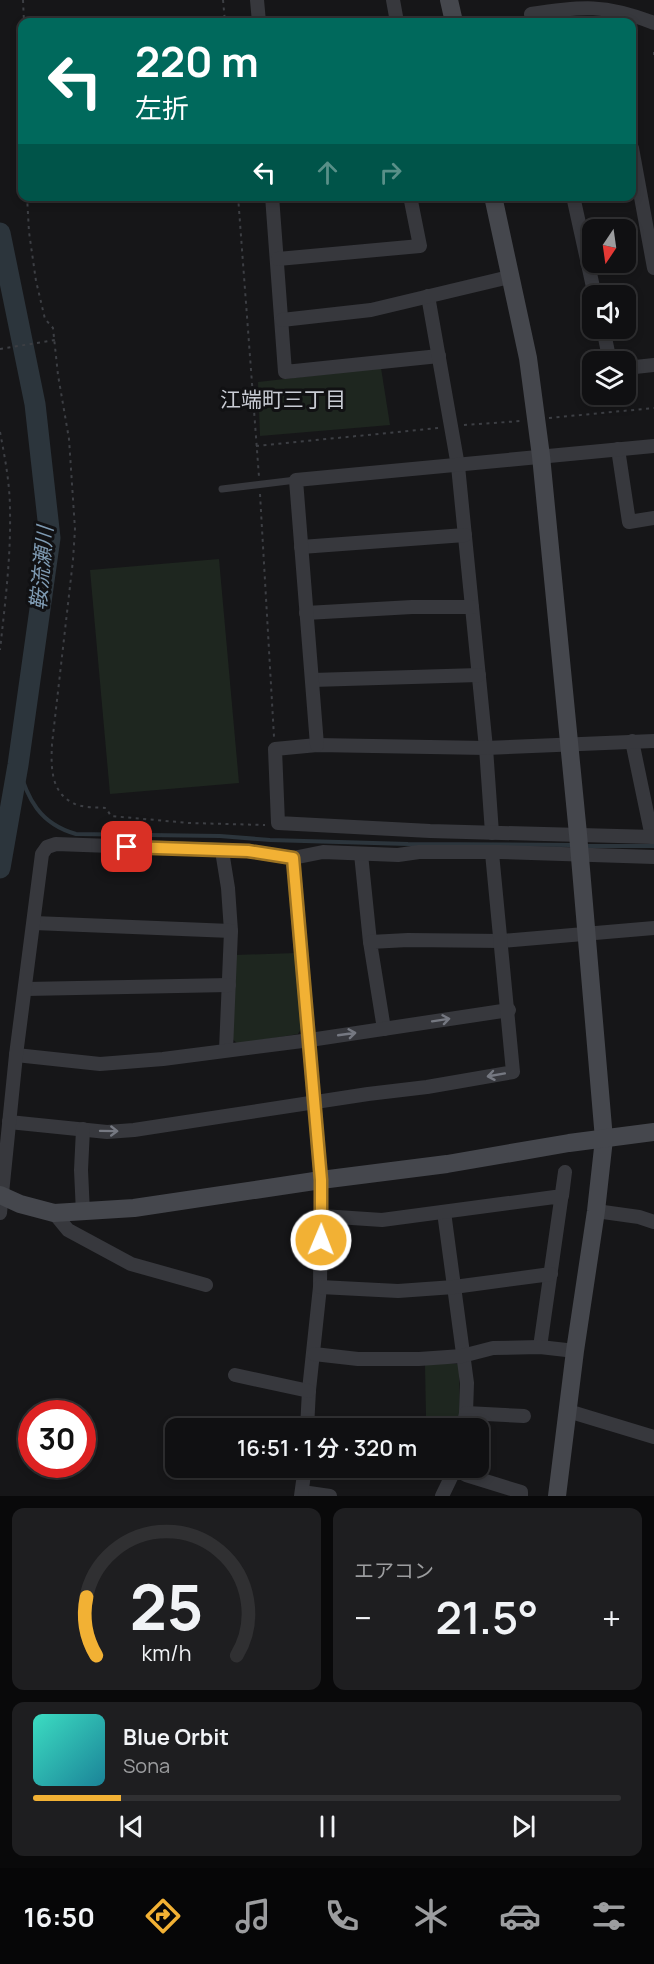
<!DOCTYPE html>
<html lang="ja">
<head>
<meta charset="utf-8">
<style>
  :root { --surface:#101012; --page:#1e1e20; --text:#f1f3f6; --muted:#9c9d9f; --line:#303032; --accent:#f2b134 }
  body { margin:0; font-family:Manrope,"Noto Sans JP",sans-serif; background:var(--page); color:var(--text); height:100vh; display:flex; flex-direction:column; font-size:22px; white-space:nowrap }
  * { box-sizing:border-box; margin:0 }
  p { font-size:20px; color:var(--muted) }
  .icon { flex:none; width:33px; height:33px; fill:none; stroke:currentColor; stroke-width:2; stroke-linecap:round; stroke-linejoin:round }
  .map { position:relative; height:1496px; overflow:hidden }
  .side { display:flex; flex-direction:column; gap:12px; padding:12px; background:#09090a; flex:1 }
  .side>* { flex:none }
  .guide { position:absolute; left:18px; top:18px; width:618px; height:183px; border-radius:12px; box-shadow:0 3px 9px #0003,0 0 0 2px var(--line); background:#00695c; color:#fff; overflow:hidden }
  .needle { width:39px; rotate:193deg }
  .tools { position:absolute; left:582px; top:219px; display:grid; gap:12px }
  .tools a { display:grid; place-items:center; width:54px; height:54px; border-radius:12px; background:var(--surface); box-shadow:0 3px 9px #0003,0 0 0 2px var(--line); font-size:30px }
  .speed { position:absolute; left:18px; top:1400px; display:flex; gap:12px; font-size:30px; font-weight:700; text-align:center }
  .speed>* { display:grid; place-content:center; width:78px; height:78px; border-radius:50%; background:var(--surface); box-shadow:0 3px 9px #0003,0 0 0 2px var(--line); line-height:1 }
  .speed .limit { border:9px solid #d22; background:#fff; color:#111 }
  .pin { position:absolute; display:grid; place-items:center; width:51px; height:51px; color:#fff; margin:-26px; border-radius:12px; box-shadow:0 3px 9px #0006 }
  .me { position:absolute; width:66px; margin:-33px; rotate:1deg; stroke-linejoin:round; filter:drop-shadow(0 0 4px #0008) }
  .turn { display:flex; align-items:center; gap:21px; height:126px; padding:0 18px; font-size:27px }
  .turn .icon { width:78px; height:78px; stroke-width:2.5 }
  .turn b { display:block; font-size:42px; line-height:51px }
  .lanes { display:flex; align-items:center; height:57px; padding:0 18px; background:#0003; justify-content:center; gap:30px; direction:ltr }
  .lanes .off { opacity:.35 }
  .big { font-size:45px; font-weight:600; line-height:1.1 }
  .side .tile { flex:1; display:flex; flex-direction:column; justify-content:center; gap:9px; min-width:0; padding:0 21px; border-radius:12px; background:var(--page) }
  .side .dial { align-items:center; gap:0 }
  .dial svg { height:156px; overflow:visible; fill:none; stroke:var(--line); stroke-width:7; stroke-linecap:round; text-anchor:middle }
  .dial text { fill:var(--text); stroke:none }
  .song { display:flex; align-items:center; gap:18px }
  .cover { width:72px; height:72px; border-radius:9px; background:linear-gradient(135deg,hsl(170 70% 55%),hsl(190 70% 35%)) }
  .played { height:6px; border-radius:3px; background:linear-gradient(90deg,var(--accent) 15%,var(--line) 15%) }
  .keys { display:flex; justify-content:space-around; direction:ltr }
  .heat { display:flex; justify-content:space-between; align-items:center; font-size:33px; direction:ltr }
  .side .tiles { flex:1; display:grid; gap:12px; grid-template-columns:1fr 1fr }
  .tile:last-child { grid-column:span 2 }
  .trip { position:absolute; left:165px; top:1418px; width:324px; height:60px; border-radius:12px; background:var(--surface); box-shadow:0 3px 9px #0003,0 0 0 2px var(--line); font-weight:600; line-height:60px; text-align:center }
  .dock { display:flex; height:96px; justify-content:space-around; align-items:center; background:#060607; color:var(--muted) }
  .dock .icon { width:42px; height:42px }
  .dock .on { color:var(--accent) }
  .dock b { font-size:27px; color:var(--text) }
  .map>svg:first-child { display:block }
</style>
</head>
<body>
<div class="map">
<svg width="654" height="1496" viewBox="0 0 654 1496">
  <rect width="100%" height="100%" fill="#161618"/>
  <g fill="#1e261f">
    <path d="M381,368l9,57 -130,11 -2,-54z"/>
    <path d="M219,559l20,224 -129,11 -20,-224z"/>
    <path d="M296,953l6,74 -4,7 -60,10 -7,-6 4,-83z"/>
    <path d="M425,1364h34l1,62 -34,-10z"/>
  </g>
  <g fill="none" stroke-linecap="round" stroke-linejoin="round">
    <g stroke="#2c353c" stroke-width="4">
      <path d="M18,765c9,34 22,59 58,69l144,2 50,4 138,4 164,1"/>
      <path d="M586,846h68"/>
    </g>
    <path stroke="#2c353c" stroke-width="21" d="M0,233l35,171 15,134 -32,227 -18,103"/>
    <g stroke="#3d3f44" stroke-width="2" stroke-dasharray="3 4.5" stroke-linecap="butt">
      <path d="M23,0l1,22"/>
      <path d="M223,0l2,22"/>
      <path d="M654,52v3"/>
      <path d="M27,196l2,36 7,49 9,38 8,9 5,47 11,64 6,90 -2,31 -21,184c-1,21 -2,48 21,59 8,5 23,4 33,5l5,8 78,7 76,2"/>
      <path d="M238,196l21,281"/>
      <path d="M0,349l55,-9"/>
      <path d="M549,418l105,-10"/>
      <path d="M464,425l57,-4"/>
      <path d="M0,432c5,26 10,52 10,79 1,46 -5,93 -10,139"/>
      <path d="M256,446l182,-18"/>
      <path d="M260,494l14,243"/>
    </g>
    <path stroke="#37383d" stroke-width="7" d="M222,489l74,-9"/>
    <g stroke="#37383d" stroke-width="14">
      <path d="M257,0l2,22"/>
      <path d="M393,0l4,22"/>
      <path d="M533,22l-2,-8c51,-8 74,-10 123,9"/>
      <path d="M632,148l22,120"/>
      <path d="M272,196l13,176 154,-16"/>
      <path d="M573,196l22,100"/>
      <path d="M278,259l142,-13 -10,-50"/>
      <path d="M428,296l30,170 28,282 6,85"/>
      <path d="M282,320l89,-10 138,-33"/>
      <path d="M603,328l7,34"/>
      <path d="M626,368l28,-3"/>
      <path d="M618,449l11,73 25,-4"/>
      <path d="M301,547l164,-12"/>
      <path d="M306,613l106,-6h60"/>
      <path d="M312,680l167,-5"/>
      <path d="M632,741l20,96"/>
      <path d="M654,741l-168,7 -169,-3 -42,4 3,74 152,8 224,6"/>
      <path d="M317,745l-21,-265 358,-34"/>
      <path d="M222,851l6,37 3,43"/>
      <path d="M361,854l9,88"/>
      <path d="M293,858l28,322 -1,107 -11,103 -2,38"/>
      <path d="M34,923l197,8 -5,119"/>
      <path d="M26,989l203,-4"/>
      <path d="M384,1029l-14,-87 38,-2 94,1 152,-13"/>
      <path d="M16,1055l84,9 63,-5 147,-19 199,-30"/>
      <path d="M9,1122l98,10 27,-2 234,-36 59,-7 86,-15 -21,-219"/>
      <path d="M596,1211l43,6 15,5"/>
      <path d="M444,1212l23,171 -1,30 -3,15"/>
      <path d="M0,1213l16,-158 26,-201 5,-7 9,-3 192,7 45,7 30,-6 75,3 21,-3h80l155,5"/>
      <path d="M54,1213l14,17 63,34 75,21"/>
      <path d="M83,1213l-2,-43 2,-41"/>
      <path d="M322,1216l60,4 180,-24 3,-24 -25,175"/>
      <path d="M320,1287l78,4 56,-4 97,-13"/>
      <path d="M314,1354l44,5h61l43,-3 31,-8 47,-1 35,4"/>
      <path d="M235,1375l74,16"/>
      <path d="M568,1411l86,26"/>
      <path d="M466,1413l58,3"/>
      <path d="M307,1424l27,4"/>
      <path d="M452,1467l14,8 55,17v4"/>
      <path d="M302,1492l28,4"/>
      <path d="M301,1496l4,-29"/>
      <path d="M442,1496l14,-29"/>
    </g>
    <g stroke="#45474d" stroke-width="18">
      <path d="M449,0l5,22"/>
      <path d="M493,196l35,162 13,98 37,378 26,305 -8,72 -21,140 -18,145"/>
      <path d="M0,1195l20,9 34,9 80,-5 187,-28 126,-16 122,-21 85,-11"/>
    </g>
  </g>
  <defs><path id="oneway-shaft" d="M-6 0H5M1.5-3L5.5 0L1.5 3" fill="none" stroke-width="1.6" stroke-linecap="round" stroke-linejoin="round" transform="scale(1.5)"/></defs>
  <g stroke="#757881">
    <use href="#oneway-shaft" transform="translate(441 1020) rotate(-9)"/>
    <use href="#oneway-shaft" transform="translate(347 1034) rotate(-8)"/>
    <use href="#oneway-shaft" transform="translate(496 1075) rotate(170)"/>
    <use href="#oneway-shaft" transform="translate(109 1131) rotate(1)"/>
  </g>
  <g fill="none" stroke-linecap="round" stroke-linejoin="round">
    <defs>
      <path id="route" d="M127,847l121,4 45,7 28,322v60"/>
    </defs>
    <use href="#route" stroke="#9d7322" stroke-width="15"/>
    <use href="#route" stroke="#f2b134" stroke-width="10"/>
  </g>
  <g text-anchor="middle" stroke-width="6" stroke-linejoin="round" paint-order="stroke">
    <g font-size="21" fill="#c9ccd4" stroke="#111113">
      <text x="283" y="407">江端町三丁目</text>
    </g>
    <g font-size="21" font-style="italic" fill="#7f9bb3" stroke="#111113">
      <text transform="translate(42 568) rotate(-85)" y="7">鞍流瀬川</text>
    </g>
  </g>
</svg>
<div class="tools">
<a><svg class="needle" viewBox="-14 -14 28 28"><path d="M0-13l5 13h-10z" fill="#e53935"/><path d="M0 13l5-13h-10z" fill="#9c9d9f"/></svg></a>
<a><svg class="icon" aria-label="sound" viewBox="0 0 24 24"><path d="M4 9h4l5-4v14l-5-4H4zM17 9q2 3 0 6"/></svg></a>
<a><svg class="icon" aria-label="layers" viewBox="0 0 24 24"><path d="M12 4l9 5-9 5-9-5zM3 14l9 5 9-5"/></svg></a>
</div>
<div class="speed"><div class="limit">30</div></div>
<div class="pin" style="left:127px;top:847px;background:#d93025"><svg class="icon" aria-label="arrive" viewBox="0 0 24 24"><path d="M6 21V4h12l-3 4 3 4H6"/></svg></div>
<svg class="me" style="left:321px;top:1240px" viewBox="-20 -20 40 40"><circle r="17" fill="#f2b134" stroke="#fff" stroke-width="3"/><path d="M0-11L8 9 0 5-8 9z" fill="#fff"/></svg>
<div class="trip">16:51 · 1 分 · 320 m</div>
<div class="guide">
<div class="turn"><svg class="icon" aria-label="left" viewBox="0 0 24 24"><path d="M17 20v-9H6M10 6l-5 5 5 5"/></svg><div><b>220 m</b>左折</div></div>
<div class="lanes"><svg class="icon" aria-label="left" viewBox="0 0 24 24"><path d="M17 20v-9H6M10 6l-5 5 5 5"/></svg><svg class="icon off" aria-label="ahead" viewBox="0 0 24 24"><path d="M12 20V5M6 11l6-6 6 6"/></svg><svg class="icon off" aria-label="right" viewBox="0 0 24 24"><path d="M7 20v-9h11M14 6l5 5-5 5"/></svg></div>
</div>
</div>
<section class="side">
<div class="tiles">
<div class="tile dial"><svg viewBox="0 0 100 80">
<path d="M14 69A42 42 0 1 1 86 69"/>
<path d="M14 69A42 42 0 0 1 9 39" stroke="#f2b134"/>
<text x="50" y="56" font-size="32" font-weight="700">25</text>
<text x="50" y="72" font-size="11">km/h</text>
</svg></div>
<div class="tile"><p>エアコン</p>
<div class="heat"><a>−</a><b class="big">21.5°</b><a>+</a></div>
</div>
<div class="tile">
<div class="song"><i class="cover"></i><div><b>Blue Orbit</b><p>Sona</p></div></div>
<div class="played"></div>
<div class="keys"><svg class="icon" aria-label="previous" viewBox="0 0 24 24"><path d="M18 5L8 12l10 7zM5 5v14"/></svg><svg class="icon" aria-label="pause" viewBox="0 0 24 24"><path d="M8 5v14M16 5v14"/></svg><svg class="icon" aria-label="next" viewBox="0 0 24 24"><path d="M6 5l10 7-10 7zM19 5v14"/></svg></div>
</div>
</div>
</section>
<nav class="dock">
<b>16:50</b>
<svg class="icon on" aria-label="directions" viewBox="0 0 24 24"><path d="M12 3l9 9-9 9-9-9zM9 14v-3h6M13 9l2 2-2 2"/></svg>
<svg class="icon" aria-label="music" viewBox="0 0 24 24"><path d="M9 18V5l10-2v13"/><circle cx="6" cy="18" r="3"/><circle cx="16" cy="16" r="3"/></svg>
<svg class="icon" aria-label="phone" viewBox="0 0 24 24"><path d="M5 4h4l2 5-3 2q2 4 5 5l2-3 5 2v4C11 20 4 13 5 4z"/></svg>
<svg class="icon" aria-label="climate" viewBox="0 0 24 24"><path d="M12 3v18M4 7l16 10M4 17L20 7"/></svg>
<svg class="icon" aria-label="car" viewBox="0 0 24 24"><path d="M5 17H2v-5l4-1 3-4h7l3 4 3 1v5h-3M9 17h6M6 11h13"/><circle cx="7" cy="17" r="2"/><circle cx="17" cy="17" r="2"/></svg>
<svg class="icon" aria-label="filters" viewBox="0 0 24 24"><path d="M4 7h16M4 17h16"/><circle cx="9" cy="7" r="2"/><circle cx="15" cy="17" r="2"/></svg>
</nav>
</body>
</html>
